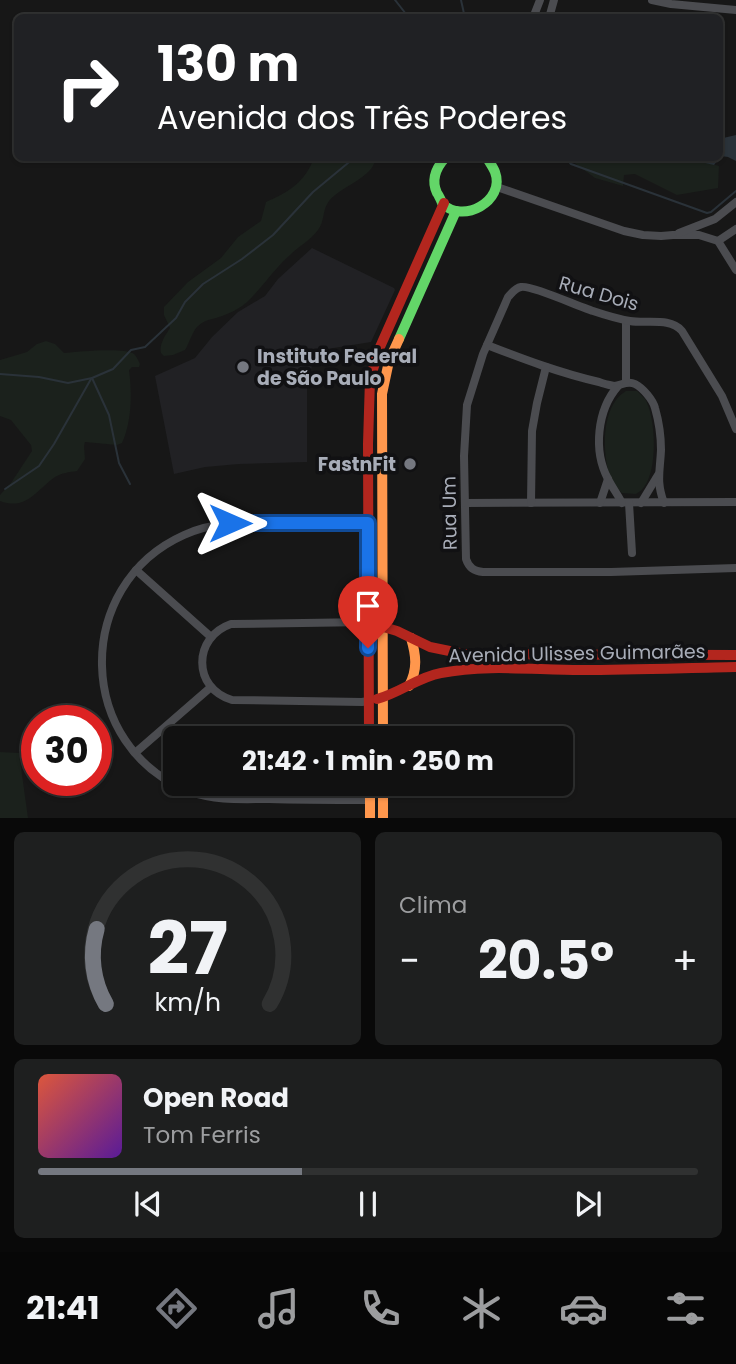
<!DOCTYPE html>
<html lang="pt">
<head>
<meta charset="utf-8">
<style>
  :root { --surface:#111; --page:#1e1f1f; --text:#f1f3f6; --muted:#9c9d9f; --line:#303131; --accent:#757880 }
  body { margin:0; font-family:Poppins,sans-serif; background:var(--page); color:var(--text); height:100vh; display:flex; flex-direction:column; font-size:26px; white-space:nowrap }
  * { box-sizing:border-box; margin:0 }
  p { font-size:23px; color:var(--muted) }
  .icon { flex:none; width:38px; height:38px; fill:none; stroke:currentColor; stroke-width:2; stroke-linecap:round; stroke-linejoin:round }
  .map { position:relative; height:818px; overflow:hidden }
  .panel { display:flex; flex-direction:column; gap:14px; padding:14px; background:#090909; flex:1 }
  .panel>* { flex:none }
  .hud { position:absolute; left:14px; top:14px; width:709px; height:147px; border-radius:10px; box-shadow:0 2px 5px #0004,0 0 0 2px var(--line); background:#202124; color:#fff; overflow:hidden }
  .speed { position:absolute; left:21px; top:705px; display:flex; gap:14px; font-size:35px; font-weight:700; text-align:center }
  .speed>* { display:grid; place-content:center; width:91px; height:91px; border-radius:50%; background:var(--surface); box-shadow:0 2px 5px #0004,0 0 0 2px var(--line); line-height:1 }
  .speed .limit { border:10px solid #d22; background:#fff; color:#111 }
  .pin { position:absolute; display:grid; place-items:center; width:60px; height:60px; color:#fff; margin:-72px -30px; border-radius:50% 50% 50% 0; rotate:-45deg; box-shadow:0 0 7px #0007 }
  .pin .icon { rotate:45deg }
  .me { position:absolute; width:77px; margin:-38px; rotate:90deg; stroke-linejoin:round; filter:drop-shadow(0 0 5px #0008) }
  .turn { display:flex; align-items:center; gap:24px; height:147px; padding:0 28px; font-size:32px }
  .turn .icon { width:91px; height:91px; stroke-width:2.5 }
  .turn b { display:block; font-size:49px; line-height:60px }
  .big { font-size:52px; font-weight:700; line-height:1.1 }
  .panel .card { flex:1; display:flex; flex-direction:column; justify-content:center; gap:10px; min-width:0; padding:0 24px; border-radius:10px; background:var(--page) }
  .panel .dial { align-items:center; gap:0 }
  .dial svg { height:182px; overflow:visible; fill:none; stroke:var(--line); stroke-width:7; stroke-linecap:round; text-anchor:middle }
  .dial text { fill:var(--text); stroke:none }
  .song { display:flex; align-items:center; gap:21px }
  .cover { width:84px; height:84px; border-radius:10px; background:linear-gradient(135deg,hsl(10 70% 55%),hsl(270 70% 35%)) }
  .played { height:7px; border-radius:4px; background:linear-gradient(90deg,var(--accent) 40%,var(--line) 40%) }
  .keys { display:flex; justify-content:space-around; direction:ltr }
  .heat { display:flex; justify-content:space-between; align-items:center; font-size:38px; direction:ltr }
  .panel .tiles { flex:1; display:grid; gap:14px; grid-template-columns:1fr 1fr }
  .card:last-child { grid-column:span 2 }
  .trip { position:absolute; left:163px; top:726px; width:410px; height:70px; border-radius:10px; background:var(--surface); box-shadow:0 2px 5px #0004,0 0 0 2px var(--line); font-weight:700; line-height:70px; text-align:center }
  .tabs { display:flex; height:112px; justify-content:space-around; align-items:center; background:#070707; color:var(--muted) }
  .tabs .icon { width:49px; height:49px }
  .tabs .on { color:var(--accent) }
  .tabs b { font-size:32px; color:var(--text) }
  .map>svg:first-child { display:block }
</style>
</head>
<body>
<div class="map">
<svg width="736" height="818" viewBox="0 0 736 818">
  <rect width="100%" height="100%" fill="#171717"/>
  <path fill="#212124" d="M312,248l82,40 1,2 -24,52 -56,9 -8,37v74l-68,2 -34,3 -31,7 -19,-98 40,-18 17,-21 26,-25 27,-16 13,-17z"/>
  <g fill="#1b211c">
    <path d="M314,158h62c-4,21 -34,27 -47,43 -7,9 -4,20 -11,29 -8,11 -19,16 -28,25 -16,14 -28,33 -44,48 -5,4 -13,9 -19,11 -9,5 -21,4 -29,12 -5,4 -9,18 -13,24l-12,5 -9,1 -3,-3c-2,-9 4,-17 9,-25l-6,-13v-8l24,-25 33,-24 17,-21 23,-16 5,-19c23,-10 39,-20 48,-44z"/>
    <path d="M570,158h121l28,8 -1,22 -41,7 -42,-21 -11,1 -1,11 -28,-8 -23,-17z"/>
    <path d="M46,341l9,3 9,9c13,-1 60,-6 70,1 3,3 4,6 6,10l-1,3h-7l-3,3c3,22 3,52 -7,73l-5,2 -32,-3 -1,4 1,13 -8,12c-8,1 -15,2 -22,6 -19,13 -28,34 -55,24v-6l11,-12 21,-32 -1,-6 -20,-25 -11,-4v-56l27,-8 10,-8z"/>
    <path d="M626,391h11c2,2 6,6 8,8 11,18 13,71 -1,88 -2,3 -5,5 -8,7l-14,-1c-4,-4 -9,-8 -11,-13 -9,-25 -11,-74 15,-89z"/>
    <path d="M0,752l19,1 9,65h-28z"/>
  </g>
  <path fill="#2a3239" d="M736,135v26l-8,-4 -7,-1 -7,9 -22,-5 1,-2h26v-19z"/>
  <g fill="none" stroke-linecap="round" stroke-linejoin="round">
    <g stroke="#2a3239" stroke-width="2">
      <path d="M395,0l11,14 10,4"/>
      <path d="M461,0l4,18"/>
      <path d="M566,158l5,6 136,49 4,-1 25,-21"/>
      <path d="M0,374l39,3 29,6 24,-5 21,-9 18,-19 14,-3 31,-29 9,-16 18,-18 39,-25 31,-24 40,-43 41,-34"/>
      <path d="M92,378l17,37 10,48 11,21"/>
      <path d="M5,489l34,-23 15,-22 37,-65"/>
    </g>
    <g stroke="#4b4c50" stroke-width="8">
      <path d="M652,0l19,4 65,6"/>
      <path d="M533,18l7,-18"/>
      <path d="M549,18l5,-18"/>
      <path d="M497,187l127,44 19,4 18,1 12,-1h26l19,6 18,29"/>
      <path d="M679,233l36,-14 21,-17"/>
      <path d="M718,241l18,-12"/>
      <path d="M487,345c36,14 73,28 112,37 5,2 10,3 15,4 7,0 13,-6 21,-2 8,4 18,16 20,24 4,14 6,28 6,42 -1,22 -5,31 3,53"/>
      <path d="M626,382v-61"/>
      <path d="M618,386c-21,24 -25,65 -10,93 4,8 10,16 14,24"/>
      <path d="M736,429l-14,-33 -40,-65c-12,-14 -35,-7 -52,-10 -12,-2 -25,-6 -37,-10 -14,-4 -61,-26 -72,-24 -6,1 -9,6 -13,10l-25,57 -16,51 -3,51 2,103c3,9 8,12 17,13h128l125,-4"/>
      <path d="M465,503l271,-1"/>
      <path d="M531,503l1,-72 5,-28 9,-36"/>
      <path d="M600,503l8,-24"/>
      <path d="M629,503l3,50"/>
      <path d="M641,503l17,-28"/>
      <path d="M368,523c-28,0 -57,0 -85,0 -34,0 -67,-3 -99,12 -112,50 -109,213 7,257 25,9 52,7 78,7 34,1 68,1 101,1"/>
      <path d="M136,570l75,67"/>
      <path d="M368,622l-137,2c-38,13 -39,64 1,76l130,2 6,-1"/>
      <path d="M135,753l76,-66"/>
    </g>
    <g stroke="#63d668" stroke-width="10">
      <path d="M445,158c-9,10 -14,22 -8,35 1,1 5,9 5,10 20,22 64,-2 53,-31 -2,-5 -5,-9 -8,-14"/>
      <path d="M399,339l57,-128"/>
    </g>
    <g stroke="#ff974d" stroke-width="10">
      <path d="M409,686c9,-17 7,-31 2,-48"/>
      <path d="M383,738l-1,-344 7,-33 10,-22"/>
      <path d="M370,784v34"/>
      <path d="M383,784v34"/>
    </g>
    <g stroke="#b3261e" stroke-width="10">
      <path d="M377,625l20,6 33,16 34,7 272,1"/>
      <path d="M377,699c23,-6 41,-22 64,-26 46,-9 93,-3 140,-3 51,0 103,-2 155,-3"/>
      <path d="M369,738l-1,-294 2,-65 10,-32 64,-144"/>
    </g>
  </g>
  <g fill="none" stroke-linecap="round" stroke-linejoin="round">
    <defs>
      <path id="route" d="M230,523h138v125"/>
    </defs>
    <use href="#route" stroke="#114b97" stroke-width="18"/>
    <use href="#route" stroke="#1a73e8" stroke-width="12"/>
  </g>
  <g fill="#757880" stroke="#111113" stroke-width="2.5">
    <circle cx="243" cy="367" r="7"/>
    <circle cx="410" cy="464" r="7"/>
  </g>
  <g text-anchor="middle" stroke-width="7" stroke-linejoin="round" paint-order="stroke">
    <g font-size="19" fill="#a8adb8" stroke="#111113">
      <text transform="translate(599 293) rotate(16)" y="7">Rua Dois</text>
      <text transform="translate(449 513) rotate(-91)" y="7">Rua Um</text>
      <text transform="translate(577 653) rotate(-1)" y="7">Avenida Ulisses Guimarães</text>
    </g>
    <g font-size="19" font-weight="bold" fill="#a8adb8" stroke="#111113" text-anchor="start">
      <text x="257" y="363">Instituto Federal<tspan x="257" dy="22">de São Paulo</tspan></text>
      <text x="396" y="471" text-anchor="end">FastnFit</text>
    </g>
  </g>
</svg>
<div class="speed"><div class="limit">30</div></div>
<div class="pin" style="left:368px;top:648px;background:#d93025"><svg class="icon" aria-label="arrive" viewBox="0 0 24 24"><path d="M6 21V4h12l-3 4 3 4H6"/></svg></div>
<svg class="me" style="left:230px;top:523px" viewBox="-20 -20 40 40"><path d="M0-17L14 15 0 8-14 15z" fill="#1a73e8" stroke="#fff" stroke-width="4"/></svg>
<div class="trip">21:42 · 1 min · 250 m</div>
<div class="hud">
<div class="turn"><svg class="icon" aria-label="right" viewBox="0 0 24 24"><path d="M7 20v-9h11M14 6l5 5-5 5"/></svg><div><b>130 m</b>Avenida dos Três Poderes</div></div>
</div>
</div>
<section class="panel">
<div class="tiles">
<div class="card dial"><svg viewBox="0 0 100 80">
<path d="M14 69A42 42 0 1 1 86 69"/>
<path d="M14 69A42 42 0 0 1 10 36" stroke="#757880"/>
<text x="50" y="56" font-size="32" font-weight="700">27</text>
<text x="50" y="72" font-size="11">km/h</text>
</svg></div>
<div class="card"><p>Clima</p>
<div class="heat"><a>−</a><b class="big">20.5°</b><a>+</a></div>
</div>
<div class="card">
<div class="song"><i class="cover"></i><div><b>Open Road</b><p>Tom Ferris</p></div></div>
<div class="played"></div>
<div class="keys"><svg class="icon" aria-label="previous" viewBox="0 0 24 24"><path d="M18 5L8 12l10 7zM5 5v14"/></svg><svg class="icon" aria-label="pause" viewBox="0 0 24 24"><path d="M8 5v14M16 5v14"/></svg><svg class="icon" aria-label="next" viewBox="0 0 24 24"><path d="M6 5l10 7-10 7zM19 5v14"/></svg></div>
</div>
</div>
</section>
<nav class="tabs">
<b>21:41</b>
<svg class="icon on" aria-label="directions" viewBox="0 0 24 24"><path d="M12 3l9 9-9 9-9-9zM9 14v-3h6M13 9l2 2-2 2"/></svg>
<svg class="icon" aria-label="music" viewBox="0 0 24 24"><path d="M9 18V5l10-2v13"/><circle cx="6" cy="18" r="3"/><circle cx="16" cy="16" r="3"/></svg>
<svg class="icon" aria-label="phone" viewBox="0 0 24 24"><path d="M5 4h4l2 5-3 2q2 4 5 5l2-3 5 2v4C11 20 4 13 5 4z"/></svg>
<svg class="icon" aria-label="climate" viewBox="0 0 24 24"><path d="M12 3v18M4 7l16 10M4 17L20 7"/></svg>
<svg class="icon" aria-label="car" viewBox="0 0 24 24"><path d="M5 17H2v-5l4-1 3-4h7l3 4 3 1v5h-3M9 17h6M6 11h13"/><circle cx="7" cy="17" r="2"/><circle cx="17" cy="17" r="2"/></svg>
<svg class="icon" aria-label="filters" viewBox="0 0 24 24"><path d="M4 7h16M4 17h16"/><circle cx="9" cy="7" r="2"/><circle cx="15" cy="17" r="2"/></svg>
</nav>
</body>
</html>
